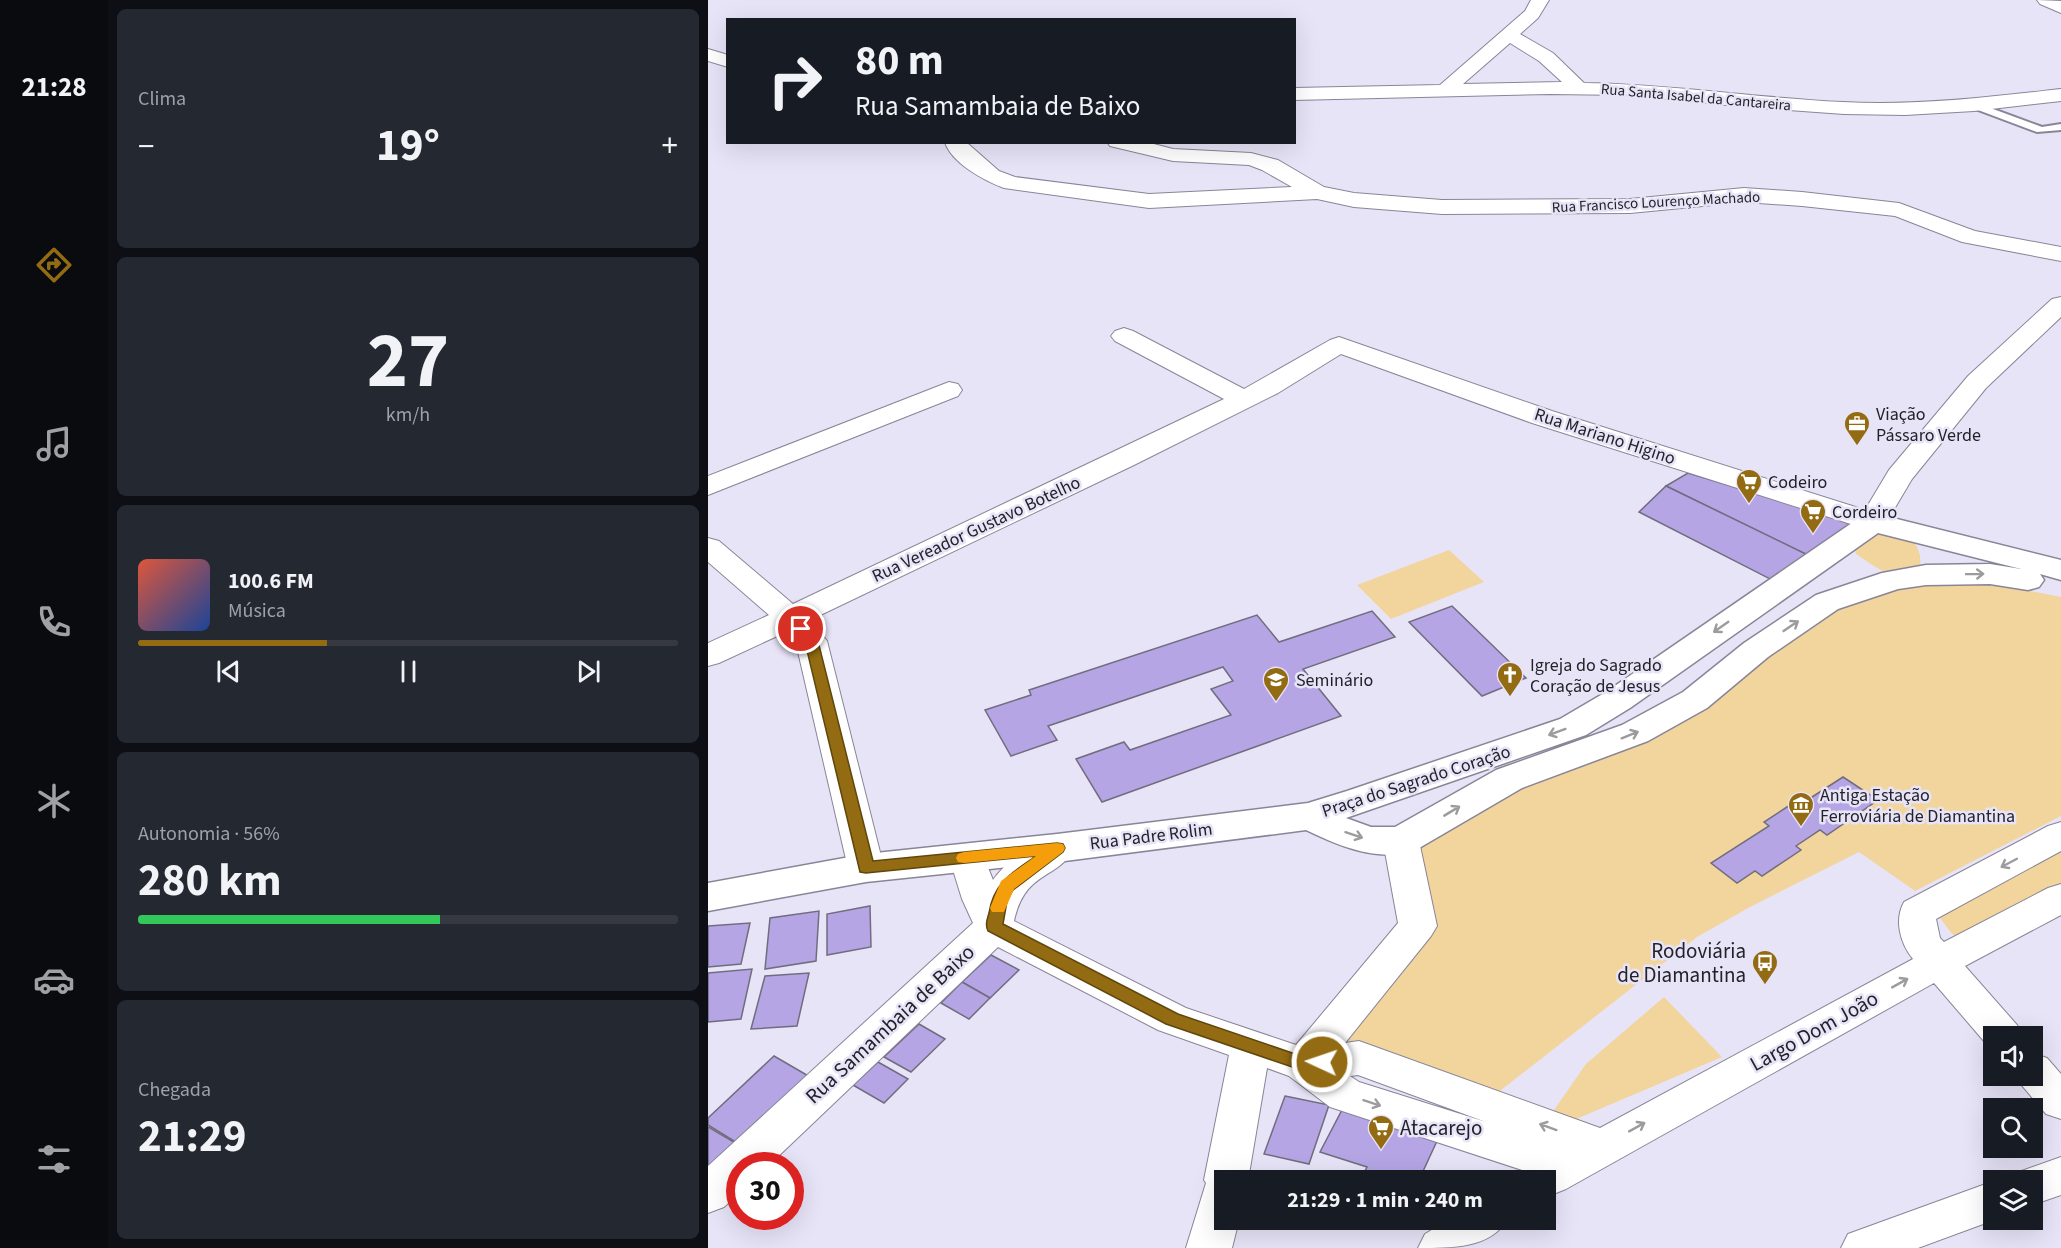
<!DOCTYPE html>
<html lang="pt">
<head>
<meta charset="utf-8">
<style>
  :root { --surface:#171b24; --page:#242831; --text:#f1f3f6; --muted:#9ea1a6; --line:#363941; --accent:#926b12 }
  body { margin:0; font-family:"Source Sans 3",sans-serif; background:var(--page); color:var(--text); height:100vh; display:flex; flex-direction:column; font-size:22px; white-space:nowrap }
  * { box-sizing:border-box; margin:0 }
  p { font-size:20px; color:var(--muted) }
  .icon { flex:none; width:33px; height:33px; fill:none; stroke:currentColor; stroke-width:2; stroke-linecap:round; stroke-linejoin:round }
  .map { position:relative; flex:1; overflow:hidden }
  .details { display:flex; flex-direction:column; gap:9px; padding:9px; background:#0d0f14; width:600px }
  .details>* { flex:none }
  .top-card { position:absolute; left:18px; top:18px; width:570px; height:126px; border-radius:0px; box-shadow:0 6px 24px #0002; background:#171b24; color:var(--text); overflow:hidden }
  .buttons { position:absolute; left:1275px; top:1026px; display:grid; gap:12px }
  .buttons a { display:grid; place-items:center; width:60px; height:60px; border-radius:0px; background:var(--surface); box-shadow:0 6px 24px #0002; font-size:30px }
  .speed { position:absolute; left:18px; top:1152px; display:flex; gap:12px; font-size:30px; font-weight:700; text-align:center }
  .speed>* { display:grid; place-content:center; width:78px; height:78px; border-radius:50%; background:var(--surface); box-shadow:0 6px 24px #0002; line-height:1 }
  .speed .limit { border:9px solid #d22; background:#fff; color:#111 }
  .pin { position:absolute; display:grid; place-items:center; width:51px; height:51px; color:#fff; margin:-26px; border:3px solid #fff; border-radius:50%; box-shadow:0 2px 6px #0007 }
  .me { position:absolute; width:66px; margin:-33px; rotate:273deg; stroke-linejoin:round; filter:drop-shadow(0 0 4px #0008) }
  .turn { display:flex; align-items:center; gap:21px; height:126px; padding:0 30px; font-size:27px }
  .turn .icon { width:78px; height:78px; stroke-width:2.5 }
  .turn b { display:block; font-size:42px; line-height:51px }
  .big { font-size:45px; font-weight:700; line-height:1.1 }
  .details .tile { flex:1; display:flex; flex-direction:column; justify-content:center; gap:9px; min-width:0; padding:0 21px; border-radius:9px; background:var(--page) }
  .details .dial { align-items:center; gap:0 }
  .dial b { font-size:78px; line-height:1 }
  .song { display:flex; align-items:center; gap:18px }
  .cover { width:72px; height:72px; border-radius:9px; background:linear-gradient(135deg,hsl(10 70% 55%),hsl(220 70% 35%)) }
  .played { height:6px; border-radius:3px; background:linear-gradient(90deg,var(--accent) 35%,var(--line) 35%) }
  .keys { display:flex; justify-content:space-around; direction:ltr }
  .heat { display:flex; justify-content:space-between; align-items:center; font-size:33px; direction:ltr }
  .charge { height:9px; border-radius:4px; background:linear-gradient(90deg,#34c759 56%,var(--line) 0) }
  .trip { position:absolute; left:506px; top:1170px; width:342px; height:60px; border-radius:0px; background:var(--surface); box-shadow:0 6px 24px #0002; font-weight:700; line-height:60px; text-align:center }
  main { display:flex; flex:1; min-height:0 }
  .tab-bar { display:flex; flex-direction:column; width:108px; justify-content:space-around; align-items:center; background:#090b0e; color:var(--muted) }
  .tab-bar .icon { width:42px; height:42px }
  .tab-bar .active { color:var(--accent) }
  .tab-bar b { font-size:27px; color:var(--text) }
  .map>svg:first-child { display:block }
</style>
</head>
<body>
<main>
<nav class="tab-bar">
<b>21:28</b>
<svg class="icon active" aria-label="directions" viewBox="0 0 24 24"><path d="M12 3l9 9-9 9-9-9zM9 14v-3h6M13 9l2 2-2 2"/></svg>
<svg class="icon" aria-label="music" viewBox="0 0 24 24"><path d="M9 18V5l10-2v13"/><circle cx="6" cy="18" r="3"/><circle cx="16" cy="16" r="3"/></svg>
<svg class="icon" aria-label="phone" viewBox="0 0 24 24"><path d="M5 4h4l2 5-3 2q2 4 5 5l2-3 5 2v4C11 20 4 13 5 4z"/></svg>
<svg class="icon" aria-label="climate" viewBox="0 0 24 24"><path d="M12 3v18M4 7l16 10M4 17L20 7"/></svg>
<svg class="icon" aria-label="car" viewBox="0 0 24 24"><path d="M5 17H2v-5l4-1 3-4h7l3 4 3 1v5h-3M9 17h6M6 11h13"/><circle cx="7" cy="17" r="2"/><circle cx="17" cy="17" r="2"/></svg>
<svg class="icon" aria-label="filters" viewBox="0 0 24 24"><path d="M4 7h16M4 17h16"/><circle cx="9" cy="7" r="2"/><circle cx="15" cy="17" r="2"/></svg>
</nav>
<section class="details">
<div class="tile"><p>Clima</p>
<div class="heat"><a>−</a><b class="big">19°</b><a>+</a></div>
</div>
<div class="tile dial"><b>27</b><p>km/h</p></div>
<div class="tile">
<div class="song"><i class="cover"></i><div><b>100.6 FM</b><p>Música</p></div></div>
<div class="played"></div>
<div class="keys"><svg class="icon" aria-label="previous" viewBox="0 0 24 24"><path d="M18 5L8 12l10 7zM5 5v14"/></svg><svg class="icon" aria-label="pause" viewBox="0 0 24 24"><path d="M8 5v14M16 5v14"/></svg><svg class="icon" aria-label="next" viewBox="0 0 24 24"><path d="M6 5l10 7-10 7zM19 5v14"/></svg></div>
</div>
<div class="tile"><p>Autonomia · 56%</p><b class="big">280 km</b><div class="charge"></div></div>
<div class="tile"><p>Chegada</p><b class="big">21:29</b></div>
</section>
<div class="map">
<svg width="1353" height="1248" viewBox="0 0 1353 1248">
  <rect width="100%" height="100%" fill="#e8e4f8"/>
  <g fill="#f2d49d">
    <path d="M1168,526c29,11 48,10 44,46 -34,4 -36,1 -64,-18l-2,-13z"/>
    <path d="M741,550l35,32 -93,37 -34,-34z"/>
    <path d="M1205,582h72l76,15v219l-146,75 -56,-39 -109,55 -53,30 -201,157 -148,-53 84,-111 -14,-88 78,-47 133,-48 203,-140z"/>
    <path d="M1353,848v38l-97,53 -12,-5 -15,-20z"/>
    <path d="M956,997l58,60 -155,66 -15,-10 34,-49z"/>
  </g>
  <g fill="#b5a5e5" stroke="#716d7e" stroke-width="1.5">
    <path d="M980,473l169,51 -41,35 -150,-73z"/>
    <path d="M958,486l150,73 -36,25 -141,-72z"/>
    <path d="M744,606l74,72 -44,18 -73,-74z"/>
    <path d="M664,611l23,26 -92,32 38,47 -239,86 -26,-43 48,-17 6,8 101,-35 -20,-26 22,-8 -10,-14 -175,59 9,14 -46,16 -26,-46 46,-15 -2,-5 228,-75 22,27z"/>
    <path d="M1135,777l35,23 -51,35 -7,-5 -24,16 5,4 -39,26 -7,-5 -18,12 -26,-20 58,-37 -5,-4 26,-17 5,3z"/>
    <path d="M162,906l1,41 -44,8v-41z"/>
    <path d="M111,911l-3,50 -51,8 5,-51z"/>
    <path d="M42,923l-9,41 -33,3v-41z"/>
    <path d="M283,955l28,15 -29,28 -28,-16z"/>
    <path d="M44,969l-11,50 -33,3v-49z"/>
    <path d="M101,973l-12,53 -46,3 14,-53z"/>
    <path d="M254,982l28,16 -21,21 -28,-16z"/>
    <path d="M211,1024l26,15 -34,33 -27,-15z"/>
    <path d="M66,1056l43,25 -70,68 -39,-24v-7z"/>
    <path d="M170,1062l30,17 -24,24 -31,-18z"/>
    <path d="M577,1096l44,9 -20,59 -45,-10z"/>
    <path d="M634,1110l95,31 -18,39h-59l7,-13 -47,-15z"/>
    <path d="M0,1127l36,21 -36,35z"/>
  </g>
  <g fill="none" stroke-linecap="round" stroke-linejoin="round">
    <defs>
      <path id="service" d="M1266,102l68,25 19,-3v6l-24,2 -67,-25 -1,-2z"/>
      <g id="minor">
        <path d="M823,0h18l-11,18 -18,16 33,19 31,30c86,1 172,15 259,19 73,4 145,-5 218,-13v12l-87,10 -69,4 -61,-1 -99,-7 -118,-12 -77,-1 -256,6v-12l146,-3 85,-74zM802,43l29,18 23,21 -99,2z"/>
        <path d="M1329,0l24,1v12l-21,-9z"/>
        <path d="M0,49l20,6v12l-20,-6z"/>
        <path d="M237,142h21l33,29 16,6 134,17 143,-7 -30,-17 -13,-5 -76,-4 -63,-15 -3,-4h39l27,7 78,4 27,7 46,27 30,6 88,7 188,-1 114,-11 58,4 97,11 76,28 86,16v14l-99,-19 -67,-26 -93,-10 -58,-4 -114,11 -188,1 -88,-7 -37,-8 -168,9 -145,-20c-19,-7 -53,-25 -59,-46z"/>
        <path d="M1353,297v20l-75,71 -74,91 -29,49 -10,3 -341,-108 -191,-69 -63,39 -144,72 -324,155 17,21 57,227 -5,9 -13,4 -13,-4 -5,-9 -52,-225 -10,-11 -67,31 -11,3v-23l61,-28 -61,-53v-24l11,3 74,63 431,-205 -109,-58 -4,-5 4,-5 9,-3 9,3 111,58 86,-49 9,-3 213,74 313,99 24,-40 79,-94 84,-77z"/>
        <path d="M241,382l9,2 4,6 -4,6 -250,99v-19z"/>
        <path d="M1353,822v29l-125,68 4,19 4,4 104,-54 13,-4v31l-96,51 52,59 6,11h-29v13l-5,-2 -55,-64 -368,206 -15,6 -6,-2v-13h-14l-2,-4 2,-3 -201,-66 -41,-31 -22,-8 -19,112h-24v40h15l-7,28h-46l20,-65 -2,-3 25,-125 -71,-25 -160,-83 -230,219h-28v26l-16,15 -16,6v-47l265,-243 -11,-24 -13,-42 5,-9 13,-4 13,4 13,32c10,-15 44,-43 63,-45 4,0 10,3 14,4l5,9c-19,33 -50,22 -61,73l172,87 110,37 102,-122 -15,-82 5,-9 13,-4 13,4 5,9 18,85 -6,10 -86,107 14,-2 241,87 313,-169c-13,-16 -19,-39 -9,-57l144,-76zM650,1075l128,47 -127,-40 -9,-6z"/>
        <path d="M1324,1053l15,5 14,16v45l-15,-5 -32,-38h18z"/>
        <path d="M1353,1157v38l-29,10v-25h-19l3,-7z"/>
        <path d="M1286,1181v39l-76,28h-77l7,-14z"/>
        <path d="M740,1220h59c-17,28 -54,28 -89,28l7,-14z"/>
      </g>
      <path id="tertiary" d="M1165,513l188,47v20l-21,-6 4,6 -5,7 -11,3 -38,-6 -64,1 -28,4 -60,20 -70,48 -61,51 -59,33 -126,47 -108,63c-37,11 -75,-5 -108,-21l-249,32 -191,20 -158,29v-28l158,-29 191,-20 251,-31 39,-12 213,-72 46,-27 256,-176zM1170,533l143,36 -31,-5 -64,1 -44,8 -66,22 -72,48 -61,49 -61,33 -126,45 -101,57h-24l-25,-9 240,-83 44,-27z"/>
    </defs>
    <use href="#service" stroke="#898597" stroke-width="4"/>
    <use href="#minor" stroke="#898597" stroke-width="2"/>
    <use href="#tertiary" stroke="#898597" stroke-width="3"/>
    <use href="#service" fill="#fff" fill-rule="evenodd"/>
    <use href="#minor" fill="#fff" fill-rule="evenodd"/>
    <use href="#tertiary" fill="#fff" fill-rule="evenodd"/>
  </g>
  <defs><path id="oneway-shaft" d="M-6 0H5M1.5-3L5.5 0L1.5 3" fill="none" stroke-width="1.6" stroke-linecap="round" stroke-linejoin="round" transform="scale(1.5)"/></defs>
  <g stroke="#9c9c9f">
    <use href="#oneway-shaft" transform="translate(1267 574) rotate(-1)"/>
    <use href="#oneway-shaft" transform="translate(1083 626) rotate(-34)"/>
    <use href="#oneway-shaft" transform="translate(1013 627) rotate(145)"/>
    <use href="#oneway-shaft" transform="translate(849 732) rotate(160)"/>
    <use href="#oneway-shaft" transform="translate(922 735) rotate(-22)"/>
    <use href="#oneway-shaft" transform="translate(744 811) rotate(-31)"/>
    <use href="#oneway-shaft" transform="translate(646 835) rotate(18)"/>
    <use href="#oneway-shaft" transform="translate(1301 863) rotate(152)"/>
    <use href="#oneway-shaft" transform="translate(1192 983) rotate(-29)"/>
    <use href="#oneway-shaft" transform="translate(664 1103) rotate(18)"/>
    <use href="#oneway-shaft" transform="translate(840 1127) rotate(-160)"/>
    <use href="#oneway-shaft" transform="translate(929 1127) rotate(-29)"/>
  </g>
  <path fill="#926b12" stroke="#5f460c" stroke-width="1.5" d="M93,625l4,1 13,15 55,220 184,-18 6,1 2,4 -2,4 -50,38 -6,11 -4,23 175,90 126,43 18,-2 7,2 2,5 -2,5 -25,4 -138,-47 -178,-93c-3,-6 -1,-11 1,-18 5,-31 23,-40 47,-57l-170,17 -6,-1 -55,-230 -11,-13z"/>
  <path fill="#f59e0b" d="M349,843l6,1 2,4 -2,4 -49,37 -10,23h-12l-2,-4 11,-27 35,-25 -72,7 -6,-1 -2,-4 2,-4 6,-2z"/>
  <defs>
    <symbol id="office-pin" viewBox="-11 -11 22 30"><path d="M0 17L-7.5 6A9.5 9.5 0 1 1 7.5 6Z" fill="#926b12" stroke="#e8e4f8"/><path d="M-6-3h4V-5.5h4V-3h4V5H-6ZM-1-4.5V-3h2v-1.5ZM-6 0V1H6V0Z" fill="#fff"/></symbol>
    <symbol id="supermarket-pin" viewBox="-11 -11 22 30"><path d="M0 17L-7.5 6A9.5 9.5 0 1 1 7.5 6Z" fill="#926b12" stroke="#e8e4f8"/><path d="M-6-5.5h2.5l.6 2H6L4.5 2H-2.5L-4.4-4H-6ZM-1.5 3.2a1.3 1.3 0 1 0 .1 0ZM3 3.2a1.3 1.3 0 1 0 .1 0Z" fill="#fff"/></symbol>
    <symbol id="church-pin" viewBox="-11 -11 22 30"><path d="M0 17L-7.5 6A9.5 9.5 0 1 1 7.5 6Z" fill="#926b12" stroke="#e8e4f8"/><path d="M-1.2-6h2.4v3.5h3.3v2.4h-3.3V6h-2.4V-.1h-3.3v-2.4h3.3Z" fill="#fff"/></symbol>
    <symbol id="school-pin" viewBox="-11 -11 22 30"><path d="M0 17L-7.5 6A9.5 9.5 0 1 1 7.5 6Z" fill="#926b12" stroke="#e8e4f8"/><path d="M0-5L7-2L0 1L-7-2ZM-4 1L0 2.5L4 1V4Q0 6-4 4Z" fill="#fff"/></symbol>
    <symbol id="museum-pin" viewBox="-11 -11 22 30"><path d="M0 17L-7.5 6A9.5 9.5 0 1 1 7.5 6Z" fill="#926b12" stroke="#e8e4f8"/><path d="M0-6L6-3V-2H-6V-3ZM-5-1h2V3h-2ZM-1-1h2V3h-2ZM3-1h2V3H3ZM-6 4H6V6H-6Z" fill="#fff"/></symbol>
    <symbol id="bus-pin" viewBox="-11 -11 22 30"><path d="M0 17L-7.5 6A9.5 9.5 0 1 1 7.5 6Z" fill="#926b12" stroke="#e8e4f8"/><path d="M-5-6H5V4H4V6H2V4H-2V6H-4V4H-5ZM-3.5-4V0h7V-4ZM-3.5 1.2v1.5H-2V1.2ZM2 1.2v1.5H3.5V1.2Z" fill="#fff"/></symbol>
  </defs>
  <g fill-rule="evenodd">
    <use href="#office-pin" x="1134" y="409" width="30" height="40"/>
    <use href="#supermarket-pin" x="1026" y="467" width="30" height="40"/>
    <use href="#supermarket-pin" x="1090" y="497" width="30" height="40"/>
    <use href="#church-pin" x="787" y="660" width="30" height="40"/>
    <use href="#school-pin" x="553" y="665" width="30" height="40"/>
    <use href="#museum-pin" x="1078" y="790" width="30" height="40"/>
    <use href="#bus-pin" x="1042" y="948" width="30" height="40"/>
    <use href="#supermarket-pin" x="658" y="1113" width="30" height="40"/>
  </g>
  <g text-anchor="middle" stroke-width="5" stroke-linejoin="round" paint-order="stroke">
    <g font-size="15" fill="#232229" stroke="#e8e4f8">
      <text transform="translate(988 97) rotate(5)" y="5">Rua Santa Isabel da Cantareira</text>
      <text transform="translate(948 202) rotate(-3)" y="5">Rua Francisco Lourenço Machado</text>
    </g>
    <g font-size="18" fill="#232229" stroke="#e8e4f8" text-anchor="start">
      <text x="1168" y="420">Viação<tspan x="1168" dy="21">Pássaro Verde</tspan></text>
      <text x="1060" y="488">Codeiro</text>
      <text x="1124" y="518">Cordeiro</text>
      <text x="822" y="671">Igreja do Sagrado<tspan x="822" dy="21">Coração de Jesus</tspan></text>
      <text x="588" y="686">Seminário</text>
      <text x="1112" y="801">Antiga Estação<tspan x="1112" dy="21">Ferroviária de Diamantina</tspan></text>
    </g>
    <g font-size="18" fill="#232229" stroke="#e8e4f8">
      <text transform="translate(897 436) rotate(18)" y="6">Rua Mariano Higino</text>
      <text transform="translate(268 529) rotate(-25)" y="6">Rua Vereador Gustavo Botelho</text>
      <text transform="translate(708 781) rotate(-18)" y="6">Praça do Sagrado Coração</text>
      <text transform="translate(443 836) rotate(-7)" y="6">Rua Padre Rolim</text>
    </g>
    <g font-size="21" fill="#232229" stroke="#e8e4f8" text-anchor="end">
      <text x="1038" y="958">Rodoviária<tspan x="1038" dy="24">de Diamantina</tspan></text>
      <text x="692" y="1135" text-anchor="start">Atacarejo</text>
    </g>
    <g font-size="21" fill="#232229" stroke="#e8e4f8">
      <text transform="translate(182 1024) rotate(-43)" y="7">Rua Samambaia de Baixo</text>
      <text transform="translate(1106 1031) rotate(-29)" y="7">Largo Dom João</text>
    </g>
  </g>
</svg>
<div class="buttons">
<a><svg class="icon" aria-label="sound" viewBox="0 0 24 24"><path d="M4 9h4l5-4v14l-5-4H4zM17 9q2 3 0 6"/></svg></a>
<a><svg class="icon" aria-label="search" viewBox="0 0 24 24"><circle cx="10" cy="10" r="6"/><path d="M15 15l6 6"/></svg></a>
<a><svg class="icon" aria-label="layers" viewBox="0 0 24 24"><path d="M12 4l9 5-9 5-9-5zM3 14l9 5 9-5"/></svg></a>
</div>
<div class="speed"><div class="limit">30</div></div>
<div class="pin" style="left:93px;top:629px;background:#d93025"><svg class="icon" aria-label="arrive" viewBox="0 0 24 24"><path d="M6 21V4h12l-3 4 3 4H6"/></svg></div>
<svg class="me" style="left:614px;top:1062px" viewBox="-20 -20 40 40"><circle r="17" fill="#926b12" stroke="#fff" stroke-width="3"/><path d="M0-11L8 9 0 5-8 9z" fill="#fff"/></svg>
<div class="trip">21:29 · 1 min · 240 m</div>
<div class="top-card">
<div class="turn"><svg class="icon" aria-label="right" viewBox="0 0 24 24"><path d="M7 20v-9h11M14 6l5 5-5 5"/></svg><div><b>80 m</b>Rua Samambaia de Baixo</div></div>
</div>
</div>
</main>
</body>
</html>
